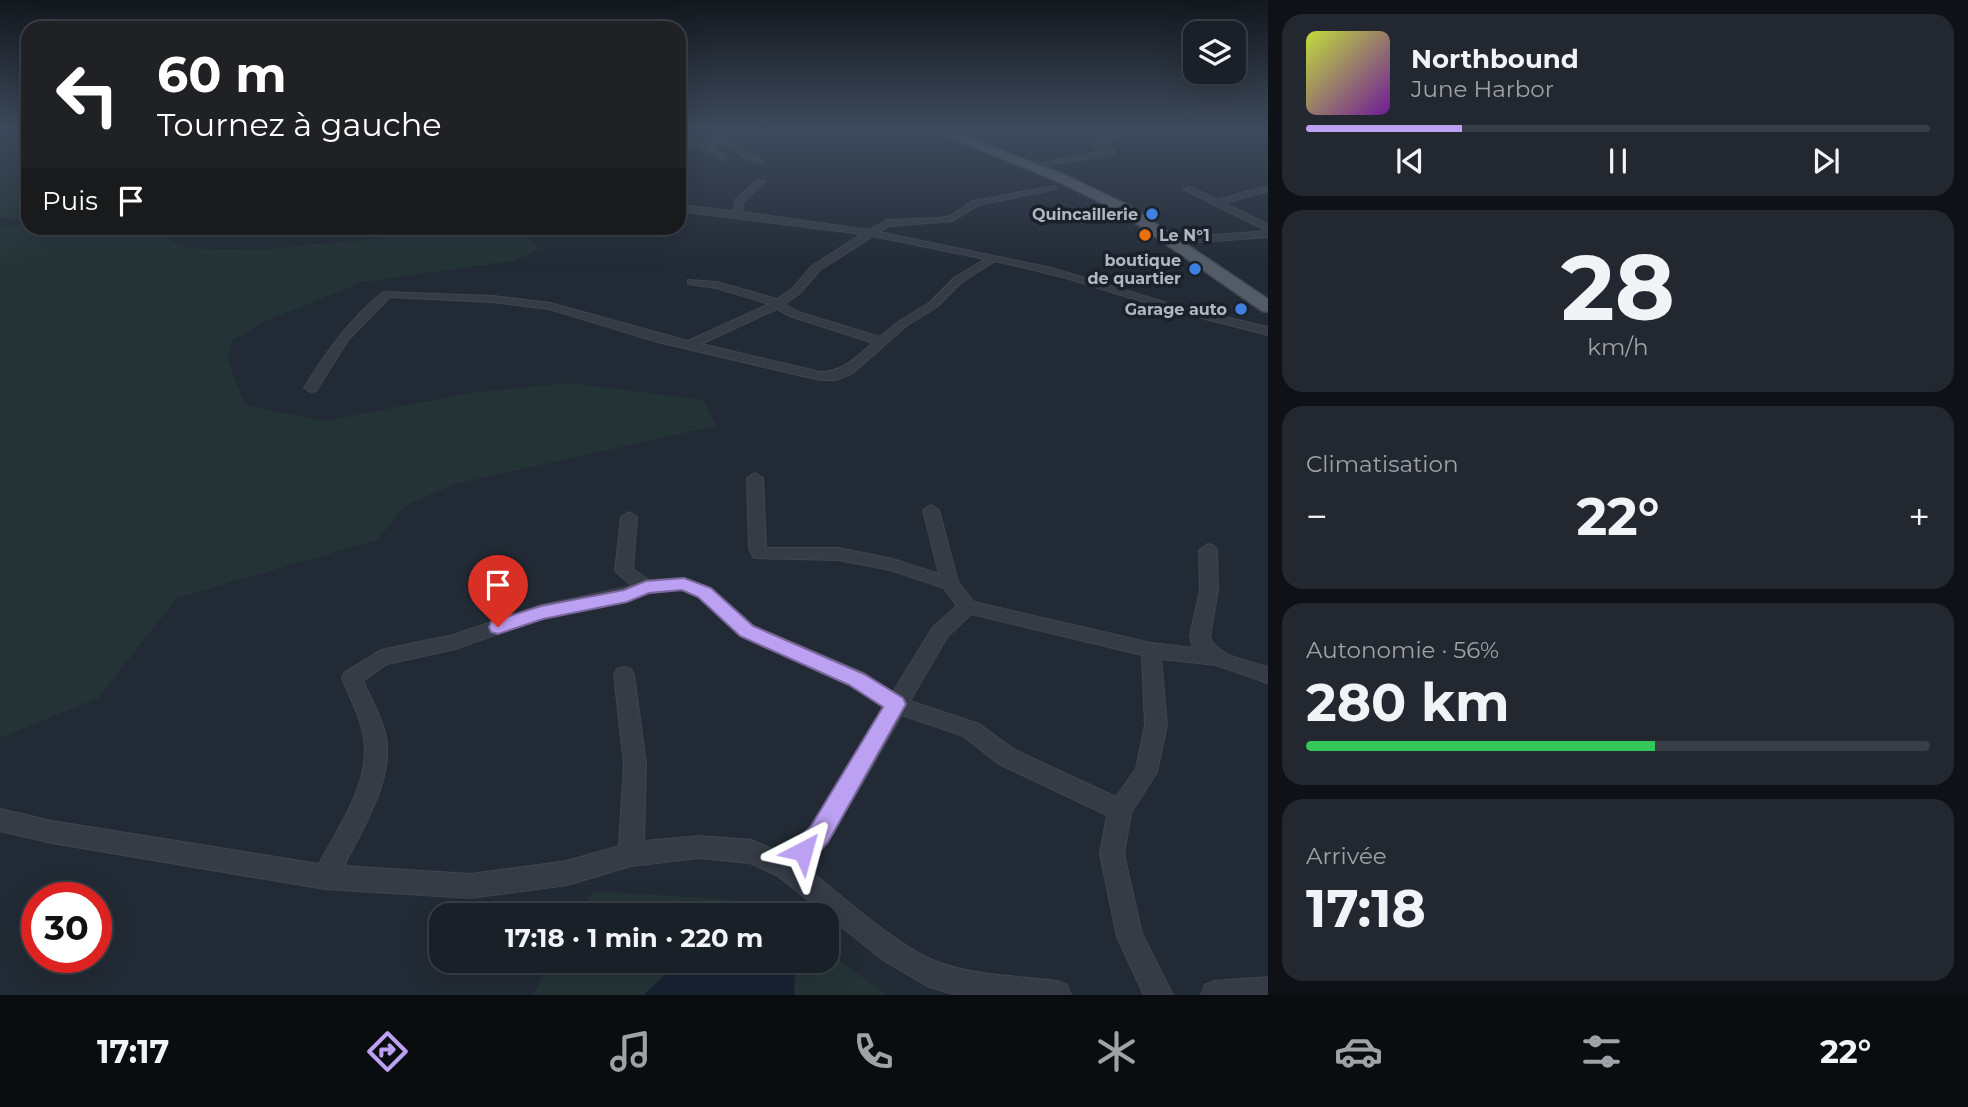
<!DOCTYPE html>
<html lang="fr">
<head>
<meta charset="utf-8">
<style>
  :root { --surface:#1a2028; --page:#232830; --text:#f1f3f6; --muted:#9fa3a8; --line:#383e45; --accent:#bca0f2 }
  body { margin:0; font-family:Montserrat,sans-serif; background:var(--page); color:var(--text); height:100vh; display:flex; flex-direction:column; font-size:26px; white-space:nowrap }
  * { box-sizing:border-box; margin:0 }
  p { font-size:23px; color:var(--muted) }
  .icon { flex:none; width:38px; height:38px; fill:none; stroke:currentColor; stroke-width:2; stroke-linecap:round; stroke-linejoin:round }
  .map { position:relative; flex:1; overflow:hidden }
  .panel { display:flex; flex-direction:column; gap:14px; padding:14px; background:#0e1216; width:700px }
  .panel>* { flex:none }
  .hud { position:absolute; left:21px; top:21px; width:665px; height:214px; border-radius:21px; box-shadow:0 7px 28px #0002,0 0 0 2px var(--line); background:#202124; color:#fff; overflow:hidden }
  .buttons { position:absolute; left:1183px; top:21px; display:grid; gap:14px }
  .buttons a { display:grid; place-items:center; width:63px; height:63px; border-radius:14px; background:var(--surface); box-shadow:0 7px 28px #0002,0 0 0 2px var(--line); font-size:35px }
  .speed { position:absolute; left:21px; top:882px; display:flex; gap:14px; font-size:35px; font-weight:700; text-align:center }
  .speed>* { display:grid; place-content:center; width:91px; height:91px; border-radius:50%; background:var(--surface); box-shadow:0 7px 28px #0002,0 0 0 2px var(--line); line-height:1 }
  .speed .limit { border:10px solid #d22; background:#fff; color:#111 }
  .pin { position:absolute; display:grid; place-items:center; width:60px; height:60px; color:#fff; margin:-72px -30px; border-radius:50% 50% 50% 0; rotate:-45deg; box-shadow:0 0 7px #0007 }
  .pin .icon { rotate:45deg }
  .me { position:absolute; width:77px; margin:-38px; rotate:39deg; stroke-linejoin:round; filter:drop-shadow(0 0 5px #0008) }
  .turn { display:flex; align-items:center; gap:24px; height:147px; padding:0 21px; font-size:32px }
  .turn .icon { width:91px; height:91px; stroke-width:2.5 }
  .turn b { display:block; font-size:49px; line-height:60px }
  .then { display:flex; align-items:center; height:66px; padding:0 21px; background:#0003; gap:14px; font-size:26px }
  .big { font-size:52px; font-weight:700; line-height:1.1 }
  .panel .widget { flex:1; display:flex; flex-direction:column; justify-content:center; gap:10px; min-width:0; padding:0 24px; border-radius:21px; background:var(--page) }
  .panel .dial { align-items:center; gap:0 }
  .dial b { font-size:91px; line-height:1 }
  .song { display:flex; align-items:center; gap:21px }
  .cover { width:84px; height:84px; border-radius:10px; background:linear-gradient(135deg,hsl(70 70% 55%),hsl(280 70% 35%)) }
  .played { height:7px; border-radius:4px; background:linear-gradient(90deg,var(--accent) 25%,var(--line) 25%) }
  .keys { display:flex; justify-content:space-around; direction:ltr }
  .heat { display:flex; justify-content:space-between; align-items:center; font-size:38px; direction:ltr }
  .charge { height:10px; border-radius:5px; background:linear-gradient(90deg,#34c759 56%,var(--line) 0) }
  .trip { position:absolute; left:429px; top:903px; width:410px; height:70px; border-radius:21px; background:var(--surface); box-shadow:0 7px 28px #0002,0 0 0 2px var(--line); font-weight:700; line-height:70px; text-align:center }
  .dock { display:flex; height:112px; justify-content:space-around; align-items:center; background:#0a0d10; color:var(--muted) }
  .dock .icon { width:49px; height:49px }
  .dock .selected { color:var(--accent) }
  .dock b { font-size:32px; color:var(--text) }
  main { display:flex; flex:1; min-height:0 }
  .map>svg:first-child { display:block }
</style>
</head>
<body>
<main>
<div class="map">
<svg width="1268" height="995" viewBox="0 0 1268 995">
  <rect width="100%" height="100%" fill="#222a35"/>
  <g fill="#243436">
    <path d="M0,127h28v101h111l50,20 66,2 183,-17h64l28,6 9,11 -26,11 -150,21 -100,40 -30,18 -6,19 18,46 80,16 144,-28 101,-10 133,17 13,26 -258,57 -52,22 -29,35 -200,58 -79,100 -98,40v-508l28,-8 -28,-5z"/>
    <path d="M593,891l161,10 20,14h-196z"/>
    <path d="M826,951l61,44h-93l1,-34h31z"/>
    <path d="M552,961h122l-6,11 -24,23h-112z"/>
  </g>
  <path fill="#172231" d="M674,961h121l-1,34h-150l24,-23z"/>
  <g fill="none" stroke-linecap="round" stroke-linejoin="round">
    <defs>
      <g id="street">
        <path d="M728,127l-4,4v7l37,21v4h-6l-33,-20 -12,2 16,11 -3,4 -21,-14 -23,-2v-4l25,2 13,-3 2,-10z"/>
        <path d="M965,127h16l-36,8 -3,-2z"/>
        <path d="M1164,127h32l-74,8 -20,10 12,5v4l-83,14 -4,-2 76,-15 -9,-4v-4c21,-15 45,-14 70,-16z"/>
        <path d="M758,180l7,2 -22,20 -1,10 127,18 18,-10 52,-2 11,-2 22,-15 83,-15 1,2 -4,2 -74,15 -25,16 -64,5 -10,6 173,36 122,37 94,22v8l-102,-26 -103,-32 -68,-16 -33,21 -25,25 -31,19 -53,47 -17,7h-16l-162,-38 -109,-33 -56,-7 -103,-5 -42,43 -32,51 -5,1 -7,-4c22,-36 46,-69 79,-96l110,4 57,7 138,38 81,-37 -53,-16 -28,-4v-4l29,2 60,17 15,-10 20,-23 50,-32 -183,-23v-6l54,6 3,-12zM873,236l112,23 -31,19 -25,25 -31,19 -18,15 -82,-25 -13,-8 15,-11 20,-23zM777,309l13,7 83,27c-17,14 -29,29 -53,29l-119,-28z"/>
        <path d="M1268,186v5l-44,12 44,21v7l-85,-42 7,-2 27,13z"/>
        <path d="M1268,231v6l-96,7 -5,-3 5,-3z"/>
        <path d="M755,473l8,5 3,70h72l55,11 46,15 -16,-64 8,-5 8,5 19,72 16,20 177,41 42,5 -3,-12 10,-46 -1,-40 9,-6 6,2 3,4 1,40 -8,46c4,21 41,25 58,31v16l-52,-18 -55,-6 6,66 -10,47 -26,41 -7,41 18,80 31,61h-29l-27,-58 -17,-83 7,-39 -108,-51 -36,-28 -61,-21 -74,127 -23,25c35,27 90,78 130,94 38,15 82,15 122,20l10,4 4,10h-115l-29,-9 -44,-26 -105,-84 -28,-13 -51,-5 -68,8 -64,19 -97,13 -145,-9 -273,-46 -52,-12v-22l52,12 267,43c19,-36 52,-82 45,-125 -3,-22 -14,-41 -22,-61l3,-6 36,-22 72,-15 88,-30 91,-19 -17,-15 6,-54 8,-5 8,5 -4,52 16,11 34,-2 28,10 43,38 110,47 29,19 40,-65 24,-21 -13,-18 -54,-18 -52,-10 -84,-2 -5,-10 -2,-70zM682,590l17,6 41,40 110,49 34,23 -72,118 -28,28 -33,-14 -52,-4 -55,5 2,-77 -12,-89 -3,-6 -7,-2 -7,2 -3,6 10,89 -5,82 -52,15 -97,13 -126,-8c18,-37 50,-86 42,-129 -4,-20 -15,-38 -23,-56l24,-17 68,-15 88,-31 84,-17 22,-8zM971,614l171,41 3,70 -9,44 -20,28 -101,-47 -36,-26 -69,-23 37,-64z"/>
        <path d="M1268,977v18h-67l4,-10 10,-4z"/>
      </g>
      <path id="primary" d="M926,127h15l126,49 61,29 140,94v13l-6,-1 -144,-100 -59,-29z"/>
    </defs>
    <use href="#street" stroke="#3f454f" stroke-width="2"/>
    <use href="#primary" stroke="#3f454f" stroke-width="3"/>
    <use href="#street" fill="#353c46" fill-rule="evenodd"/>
    <use href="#primary" fill="#535b66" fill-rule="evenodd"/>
  </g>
  <linearGradient id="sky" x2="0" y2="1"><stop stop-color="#13171d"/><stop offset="0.48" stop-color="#3e4a5c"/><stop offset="1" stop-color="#3e4a5c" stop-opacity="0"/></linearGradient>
  <rect width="1268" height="267" fill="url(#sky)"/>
  <path fill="#bca0f2" stroke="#7a689d" stroke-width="2" d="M684,578l27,10 42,38 111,48 39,24 3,6 -78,138 -16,18 -9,3 -8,-3 -4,-9 4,-8 16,-17 72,-119 -34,-22 -109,-49 -42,-39 -16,-7 -33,3 -22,9 -84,17 -45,15 -7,-2 -2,-5 2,-5 50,-16 83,-16 22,-9z"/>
  <g fill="#3f7fe0" stroke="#1b212a" stroke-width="2.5">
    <circle cx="1152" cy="214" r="7"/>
    <circle cx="1195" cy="269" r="7"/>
    <circle cx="1241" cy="309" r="7"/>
  </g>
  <circle fill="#e8710a" stroke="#1b212a" stroke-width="2.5" cx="1145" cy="235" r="7"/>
  <g text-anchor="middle" stroke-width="7" stroke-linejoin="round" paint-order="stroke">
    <g font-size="16" font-weight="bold" fill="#b0b7c2" stroke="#1b212a" text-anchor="end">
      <text x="1138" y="220">Quincaillerie</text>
      <text x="1159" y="241" text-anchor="start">Le N°1</text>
      <text x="1181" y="266">boutique<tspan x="1181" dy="18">de quartier</tspan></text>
      <text x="1227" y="315">Garage auto</text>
    </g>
  </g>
</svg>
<div class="buttons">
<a><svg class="icon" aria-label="layers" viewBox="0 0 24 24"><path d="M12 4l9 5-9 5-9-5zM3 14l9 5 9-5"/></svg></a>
</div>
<div class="speed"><div class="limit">30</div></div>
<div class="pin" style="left:498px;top:627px;background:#d93025"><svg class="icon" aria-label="arrive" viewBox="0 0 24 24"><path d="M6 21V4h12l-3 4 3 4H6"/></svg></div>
<svg class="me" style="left:803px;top:851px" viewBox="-20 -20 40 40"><path d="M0-17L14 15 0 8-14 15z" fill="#bca0f2" stroke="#fff" stroke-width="4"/></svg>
<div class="trip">17:18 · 1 min · 220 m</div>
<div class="hud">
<div class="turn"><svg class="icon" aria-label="left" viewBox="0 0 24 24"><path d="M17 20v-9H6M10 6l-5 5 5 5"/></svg><div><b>60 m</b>Tournez à gauche</div></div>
<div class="then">Puis<svg class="icon" aria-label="arrive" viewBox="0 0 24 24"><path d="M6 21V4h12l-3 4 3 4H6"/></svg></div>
</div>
</div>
<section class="panel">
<div class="widget">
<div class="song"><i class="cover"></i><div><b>Northbound</b><p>June Harbor</p></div></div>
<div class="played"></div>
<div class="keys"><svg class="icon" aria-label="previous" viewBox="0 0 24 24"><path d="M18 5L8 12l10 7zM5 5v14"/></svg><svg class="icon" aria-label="pause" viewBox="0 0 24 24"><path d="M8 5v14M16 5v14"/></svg><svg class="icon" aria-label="next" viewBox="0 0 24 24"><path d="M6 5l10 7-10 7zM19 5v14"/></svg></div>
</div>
<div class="widget dial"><b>28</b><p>km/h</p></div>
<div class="widget"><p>Climatisation</p>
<div class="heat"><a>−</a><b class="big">22°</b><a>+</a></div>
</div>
<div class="widget"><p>Autonomie · 56%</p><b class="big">280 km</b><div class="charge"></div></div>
<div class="widget"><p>Arrivée</p><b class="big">17:18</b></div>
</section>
</main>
<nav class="dock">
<b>17:17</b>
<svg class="icon selected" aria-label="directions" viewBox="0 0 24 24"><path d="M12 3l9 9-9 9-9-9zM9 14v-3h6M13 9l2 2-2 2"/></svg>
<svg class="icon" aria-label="music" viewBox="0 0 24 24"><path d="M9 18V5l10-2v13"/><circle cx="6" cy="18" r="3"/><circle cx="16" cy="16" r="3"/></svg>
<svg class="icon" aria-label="phone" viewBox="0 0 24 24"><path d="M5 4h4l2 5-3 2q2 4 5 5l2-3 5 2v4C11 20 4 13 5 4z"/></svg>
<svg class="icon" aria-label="climate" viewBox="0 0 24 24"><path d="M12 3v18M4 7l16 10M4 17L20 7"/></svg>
<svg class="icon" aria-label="car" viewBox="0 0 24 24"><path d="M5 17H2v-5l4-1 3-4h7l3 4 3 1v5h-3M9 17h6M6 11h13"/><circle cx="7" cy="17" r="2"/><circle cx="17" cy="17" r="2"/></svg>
<svg class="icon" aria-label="filters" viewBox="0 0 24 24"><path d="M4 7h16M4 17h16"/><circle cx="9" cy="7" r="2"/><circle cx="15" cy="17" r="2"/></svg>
<b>22°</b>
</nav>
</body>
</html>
